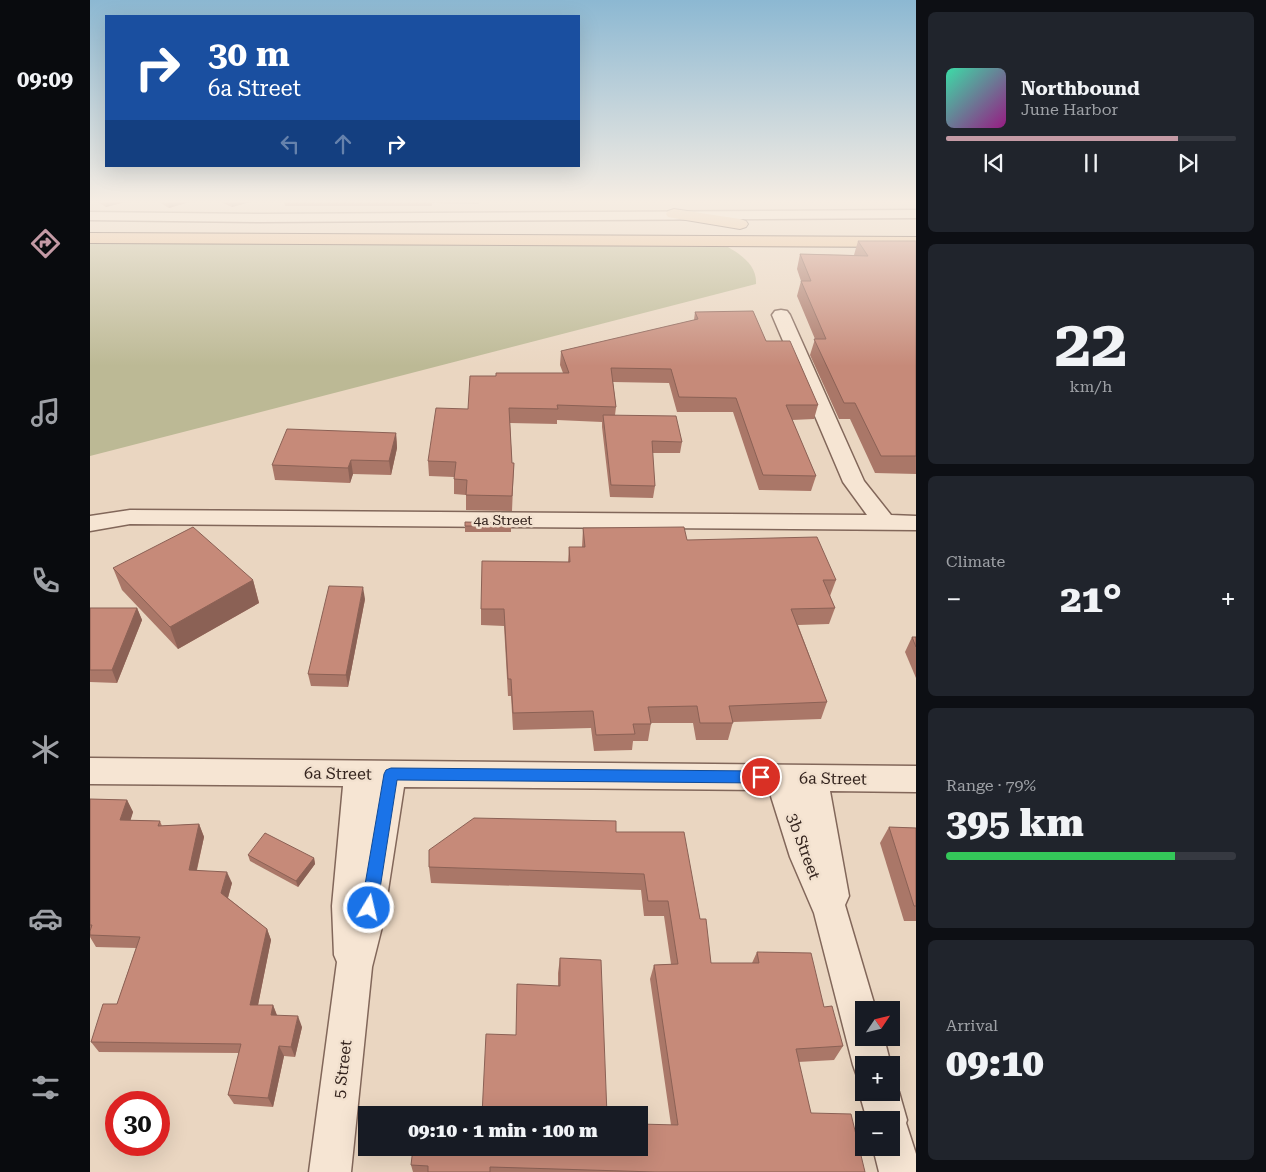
<!DOCTYPE html>
<html lang="en">
<head>
<meta charset="utf-8">
<style>
  :root { --surface:#171b24; --page:#20242c; --text:#f1f3f6; --muted:#9ea1a6; --line:#363941; --accent:#c49aa5 }
  body { margin:0; font-family:"Roboto Serif",serif; background:var(--page); color:var(--text); height:100vh; display:flex; flex-direction:column; font-size:19px; white-space:nowrap }
  * { box-sizing:border-box; margin:0 }
  p { font-size:16px; color:var(--muted) }
  .icon { flex:none; width:28px; height:28px; fill:none; stroke:currentColor; stroke-width:2; stroke-linecap:round; stroke-linejoin:round }
  .map { position:relative; flex:1; overflow:hidden }
  .side { display:flex; flex-direction:column; gap:12px; padding:12px; background:#0d0f14; width:350px }
  .side>* { flex:none }
  .top-card { position:absolute; left:15px; top:15px; width:475px; height:152px; border-radius:0px; box-shadow:0 5px 20px #0002; background:#1a4fa0; color:#fff; overflow:hidden }
  .needle { width:32px; rotate:55deg }
  .buttons { position:absolute; left:765px; top:1001px; display:grid; gap:10px }
  .buttons a { display:grid; place-items:center; width:45px; height:45px; border-radius:0px; background:var(--surface); box-shadow:0 5px 20px #0002; font-size:25px }
  .speed { position:absolute; left:15px; top:1091px; display:flex; gap:10px; font-size:25px; font-weight:700; text-align:center }
  .speed>* { display:grid; place-content:center; width:65px; height:65px; border-radius:50%; background:var(--surface); box-shadow:0 5px 20px #0002; line-height:1 }
  .speed .limit { border:8px solid #d22; background:#fff; color:#111 }
  .pin { position:absolute; display:grid; place-items:center; width:42px; height:42px; color:#fff; margin:-21px; border:2px solid #fff; border-radius:50%; box-shadow:0 1px 5px #0007 }
  .me { position:absolute; width:55px; margin:-28px; rotate:9deg; stroke-linejoin:round; filter:drop-shadow(0 0 4px #0008) }
  .turn { display:flex; align-items:center; gap:18px; height:105px; padding:0 20px; font-size:22px }
  .turn .icon { width:65px; height:65px; stroke-width:2.5 }
  .turn b { display:block; font-size:35px; line-height:42px }
  .lanes { display:flex; align-items:center; height:48px; padding:0 20px; background:#0003; justify-content:center; gap:25px; direction:ltr }
  .lanes .off { opacity:.35 }
  .big { font-size:38px; font-weight:800; line-height:1.1 }
  .side .card { flex:1; display:flex; flex-direction:column; justify-content:center; gap:8px; min-width:0; padding:0 18px; border-radius:8px; background:var(--page) }
  .side .dial { align-items:center; gap:0 }
  .dial b { font-size:65px; line-height:1 }
  .song { display:flex; align-items:center; gap:15px }
  .cover { width:60px; height:60px; border-radius:8px; background:linear-gradient(135deg,hsl(160 70% 55%),hsl(310 70% 35%)) }
  .played { height:5px; border-radius:2px; background:linear-gradient(90deg,var(--accent) 80%,var(--line) 80%) }
  .keys { display:flex; justify-content:space-around; direction:ltr }
  .heat { display:flex; justify-content:space-between; align-items:center; font-size:28px; direction:ltr }
  .charge { height:8px; border-radius:4px; background:linear-gradient(90deg,#34c759 79%,var(--line) 0) }
  .trip { position:absolute; left:268px; top:1106px; width:290px; height:50px; border-radius:0px; background:var(--surface); box-shadow:0 5px 20px #0002; font-weight:800; line-height:50px; text-align:center }
  main { display:flex; flex:1; min-height:0 }
  .tabs { display:flex; flex-direction:column; width:90px; justify-content:space-around; align-items:center; background:#090b0e; color:var(--muted) }
  .tabs .icon { width:35px; height:35px }
  .tabs .current { color:var(--accent) }
  .tabs b { font-size:22px; color:var(--text) }
  .map>svg:first-child { display:block }
</style>
</head>
<body>
<main>
<nav class="tabs">
<b>09:09</b>
<svg class="icon current" aria-label="directions" viewBox="0 0 24 24"><path d="M12 3l9 9-9 9-9-9zM9 14v-3h6M13 9l2 2-2 2"/></svg>
<svg class="icon" aria-label="music" viewBox="0 0 24 24"><path d="M9 18V5l10-2v13"/><circle cx="6" cy="18" r="3"/><circle cx="16" cy="16" r="3"/></svg>
<svg class="icon" aria-label="phone" viewBox="0 0 24 24"><path d="M5 4h4l2 5-3 2q2 4 5 5l2-3 5 2v4C11 20 4 13 5 4z"/></svg>
<svg class="icon" aria-label="climate" viewBox="0 0 24 24"><path d="M12 3v18M4 7l16 10M4 17L20 7"/></svg>
<svg class="icon" aria-label="car" viewBox="0 0 24 24"><path d="M5 17H2v-5l4-1 3-4h7l3 4 3 1v5h-3M9 17h6M6 11h13"/><circle cx="7" cy="17" r="2"/><circle cx="17" cy="17" r="2"/></svg>
<svg class="icon" aria-label="filters" viewBox="0 0 24 24"><path d="M4 7h16M4 17h16"/><circle cx="9" cy="7" r="2"/><circle cx="15" cy="17" r="2"/></svg>
</nav>
<div class="map">
<svg width="826" height="1172" viewBox="0 0 826 1172">
  <rect width="100%" height="100%" fill="#ead6c1"/>
  <path fill="#bcb995" d="M0,243l638,4c15,9 29,19 28,37l-666,172z"/>
  <g fill="none" stroke-linecap="round" stroke-linejoin="round">
    <defs>
      <g id="street">
        <path d="M826,210v8l-655,4 -171,-2v-8l171,2z"/>
        <path d="M691,310l6,1 3,4 74,166 27,34 25,1v14l-786,-6 -40,7v-15l40,-6 737,5 -24,-33 -71,-167 3,-4z"/>
        <path d="M0,758l826,8v26l-86,-1 19,105 -4,9 31,105h-12v28h20l7,27h-27v16l-6,-2 -5,-14 -39,-152 -24,-56 -21,-67 -365,-3 -21,136 -11,44 -21,205h-42l28,-210 -3,-7 -2,-49 11,-120 -253,-2z"/>
        <path d="M801,1077l8,15 8,28 -1,3 10,31v18h-37l-6,-24h18v-28h-24l-8,-28 5,-11v11h27z"/>
      </g>
      <g id="primary">
        <path d="M584,209l66,10 6,2 2,3 -2,3 -6,2 -72,-12 -2,-3 2,-3z"/>
        <path d="M0,233l826,4v10l-826,-4z"/>
      </g>
    </defs>
    <use href="#street" stroke="#82675a" stroke-width="3"/>
    <use href="#primary" stroke="#50372e" stroke-width="2"/>
    <use href="#street" fill="#f6e5d3" fill-rule="evenodd"/>
    <use href="#primary" fill="#ebc29a" fill-rule="evenodd"/>
  </g>
  <g fill="#aa7768">
    <path d="M8,202h27l-19,5z"/>
    <path d="M69,202h30l-20,6z"/>
    <path d="M131,202h29l-18,5z"/>
    <path d="M194,202h195v2l-47,-1v3h-147z"/>
    <path d="M768,241h58v233l-41,-1 -25,-54h-11l-29,-64 5,-16 -18,-43 4,-15 -4,-12 3,-15 54,1z"/>
    <path d="M605,312l71,29 52,64 -4,14 -22,1 24,56 -5,15 -52,-1 -26,-78h-56l-8,-29 -56,-1 3,25 -1,8 67,27 -2,11h-28l3,33 -2,12 -43,-1 -8,-70v-5l-45,-2v4l-47,-1 2,40h2l-2,48 -46,-1v-15l-12,-1v-17l-25,-1 -1,-15 40,-52 28,-33 67,-3 -3,-8 1,-14 133,-31z"/>
    <path d="M306,433l1,15 -6,27 -38,-1 -3,9 -75,-3 -3,-15z"/>
    <path d="M375,522l46,1v9h-46z"/>
    <path d="M493,528l104,12 149,40 -6,16 5,12 -6,16 -31,1 29,77 -6,17 -88,3 -5,18h-32l-3,-17h-42l-3,18h-15l-1,9 -38,1 -3,-23 -78,2 -2,-34h-3l-4,-70 -23,-1v-16l87,-47 1,-15h13z"/>
    <path d="M23,568l140,12 6,23 -81,46 -56,-59z"/>
    <path d="M275,599l-17,88 -37,-1 -3,-12z"/>
    <path d="M0,608h47l5,12 -25,63 -27,-1z"/>
    <path d="M822,637h4v41l-11,-26z"/>
    <path d="M0,799l37,1 6,12 -3,8 30,1 2,5 37,-2 5,13 -7,33 35,13 -4,15 39,31 4,11 -13,65h15l4,10 25,12 -7,30 -11,-1 -11,51 -39,-3 -6,-9 11,-42 -140,-1 -8,-10 26,-38 19,-56 -40,-1 -6,-10z"/>
    <path d="M799,827l27,1v93h-12l-24,-78z"/>
    <path d="M526,832l84,87 11,44h41l5,-11 67,55 19,39 -9,14 -36,2 13,51 54,59h-452l-2,-7 260,-40 -21,-146 4,-14 17,-1 -7,-48h-20l-3,-26 -210,-7 -2,-16z"/>
    <path d="M158,855l66,3 1,6 -17,23 -48,-26z"/>
    <path d="M470,958l47,157 -91,-80 42,-49v-13z"/>
  </g>
  <g fill="#8b6155">
    <path d="M15,202h20l-19,5z"/>
    <path d="M78,202h21l-20,6z"/>
    <path d="M140,202h20l-18,5z"/>
    <path d="M306,433l1,15 -6,27 -2,-14z"/>
    <path d="M261,460l2,14 -3,9 -2,-15z"/>
    <path d="M163,580l6,23 -81,46 -8,-22z"/>
    <path d="M273,587l2,12 -17,88 -2,-12z"/>
    <path d="M47,608l5,12 -25,63 -5,-13z"/>
    <path d="M37,800l6,12 -6,20 -7,-12z"/>
    <path d="M109,824l5,13 -10,44 -5,-11z"/>
    <path d="M224,858l1,6 -17,23 -2,-6z"/>
    <path d="M137,872l5,11 -6,21 -5,-11z"/>
    <path d="M177,929l4,11 -15,75 -6,-10z"/>
    <path d="M183,1005l4,11 -6,-1z"/>
    <path d="M208,1016l4,11 -7,30 -4,-10z"/>
    <path d="M189,1046l5,10 -11,51 -5,-9z"/>
  </g>
  <g fill="#c68a79" stroke="#8b6155">
    <path d="M768,241h58v215h-35l-26,-53h-11l-30,-64h12l-25,-58h10l-11,-27 68,2z"/>
    <path d="M663,311l13,30h24l28,64h-32l30,71 -53,-1 -27,-77 -57,-1 -8,-28 -60,-1 5,39 -59,-2 1,4 -49,-1 3,55h2l-2,33 -46,-1 1,-15 -13,-1 2,-17 -28,-1 8,-53 32,1 2,-33h26v-3h73l-8,-22 137,-32 -3,-7z"/>
    <path d="M513,415l73,1 6,26 -30,-1 3,45 -44,-1z"/>
    <path d="M197,429l109,4 -7,28 -38,-1 -3,8 -76,-3z"/>
    <path d="M375,522l46,1v3h-46z"/>
    <path d="M103,527l60,53 -83,47 -57,-59z"/>
    <path d="M594,527l3,13 130,-3 19,43h-13l12,28 -44,1 36,93 -98,4 4,17h-33l-3,-17 -49,1 3,17h-18l2,10 -39,1 -3,-24 -80,2 -2,-34h-3l-4,-70h-23l1,-48 88,1 -1,-15h16l-2,-19z"/>
    <path d="M239,586l34,1 -17,88 -38,-1z"/>
    <path d="M0,608h47l-25,62h-22z"/>
    <path d="M822,637h4v10z"/>
    <path d="M0,799l37,1 -7,20 40,1 -2,5 41,-2 -10,46 38,2 -6,21 46,36 -17,76h23l-2,10 27,1 -7,31 -12,-1 -11,52 -40,-3 13,-51 -150,-2 12,-38h14l23,-67 -50,-2v-4l2,-6h-2z"/>
    <path d="M384,818l142,3v11h68l16,87h6l5,44h48l-2,-11 54,1 13,54 8,-1 11,40 -47,3 15,64 40,1 14,58h-210l-165,-5v5h-62v-6l-17,-1 2,-17h226v-24l39,1 -24,-160 24,-1 -10,-63h-20l-4,-27 -215,-7v-17z"/>
    <path d="M799,827l27,1v78h-2z"/>
    <path d="M175,833l49,25 -18,23 -48,-26z"/>
    <path d="M470,958l41,2 6,155h-125l4,-81 30,1 1,-51 43,2z"/>
  </g>
  <linearGradient id="sky" x2="0" y2="1"><stop stop-color="#8cb8d2"/><stop offset="0.55" stop-color="#f6ede3"/><stop offset="1" stop-color="#f6ede3" stop-opacity="0"/></linearGradient>
  <rect width="826" height="366" fill="url(#sky)"/>
  <path fill="#1a73e8" stroke="#114b97" d="M301,768l370,3 5,2 2,4 -2,4 -5,2 -364,-3 -20,128 -3,5 -5,3 -6,-3 -2,-5 23,-134 2,-4z"/>
  <g text-anchor="middle" stroke-width="5" stroke-linejoin="round" paint-order="stroke">
    <g font-size="14" fill="#33231d" stroke="#f2e1cf">
      <text x="413" y="525">4a Street</text>
    </g>
    <g font-size="16" fill="#33231d" stroke="#f2e1cf">
      <text transform="translate(248 773) rotate(1)" y="6">6a Street</text>
      <text transform="translate(743 778) rotate(1)" y="6">6a Street</text>
      <text transform="translate(714 846) rotate(70)" y="6">3b Street</text>
      <text transform="translate(252 1069) rotate(-83)" y="6">5 Street</text>
    </g>
  </g>
</svg>
<div class="buttons">
<a><svg class="needle" viewBox="-14 -14 28 28"><path d="M0-13l5 13h-10z" fill="#e53935"/><path d="M0 13l5-13h-10z" fill="#9ea1a6"/></svg></a>
<a>+</a>
<a>−</a>
</div>
<div class="speed"><div class="limit">30</div></div>
<div class="pin" style="left:671px;top:777px;background:#d93025"><svg class="icon" aria-label="arrive" viewBox="0 0 24 24"><path d="M6 21V4h12l-3 4 3 4H6"/></svg></div>
<svg class="me" style="left:279px;top:908px" viewBox="-20 -20 40 40"><circle r="17" fill="#1a73e8" stroke="#fff" stroke-width="3"/><path d="M0-11L8 9 0 5-8 9z" fill="#fff"/></svg>
<div class="trip">09:10 · 1 min · 100 m</div>
<div class="top-card">
<div class="turn"><svg class="icon" aria-label="right" viewBox="0 0 24 24"><path d="M7 20v-9h11M14 6l5 5-5 5"/></svg><div><b>30 m</b>6a Street</div></div>
<div class="lanes"><svg class="icon off" aria-label="left" viewBox="0 0 24 24"><path d="M17 20v-9H6M10 6l-5 5 5 5"/></svg><svg class="icon off" aria-label="ahead" viewBox="0 0 24 24"><path d="M12 20V5M6 11l6-6 6 6"/></svg><svg class="icon" aria-label="right" viewBox="0 0 24 24"><path d="M7 20v-9h11M14 6l5 5-5 5"/></svg></div>
</div>
</div>
<section class="side">
<div class="card">
<div class="song"><i class="cover"></i><div><b>Northbound</b><p>June Harbor</p></div></div>
<div class="played"></div>
<div class="keys"><svg class="icon" aria-label="previous" viewBox="0 0 24 24"><path d="M18 5L8 12l10 7zM5 5v14"/></svg><svg class="icon" aria-label="pause" viewBox="0 0 24 24"><path d="M8 5v14M16 5v14"/></svg><svg class="icon" aria-label="next" viewBox="0 0 24 24"><path d="M6 5l10 7-10 7zM19 5v14"/></svg></div>
</div>
<div class="card dial"><b>22</b><p>km/h</p></div>
<div class="card"><p>Climate</p>
<div class="heat"><a>−</a><b class="big">21°</b><a>+</a></div>
</div>
<div class="card"><p>Range · 79%</p><b class="big">395 km</b><div class="charge"></div></div>
<div class="card"><p>Arrival</p><b class="big">09:10</b></div>
</section>
</main>
</body>
</html>
